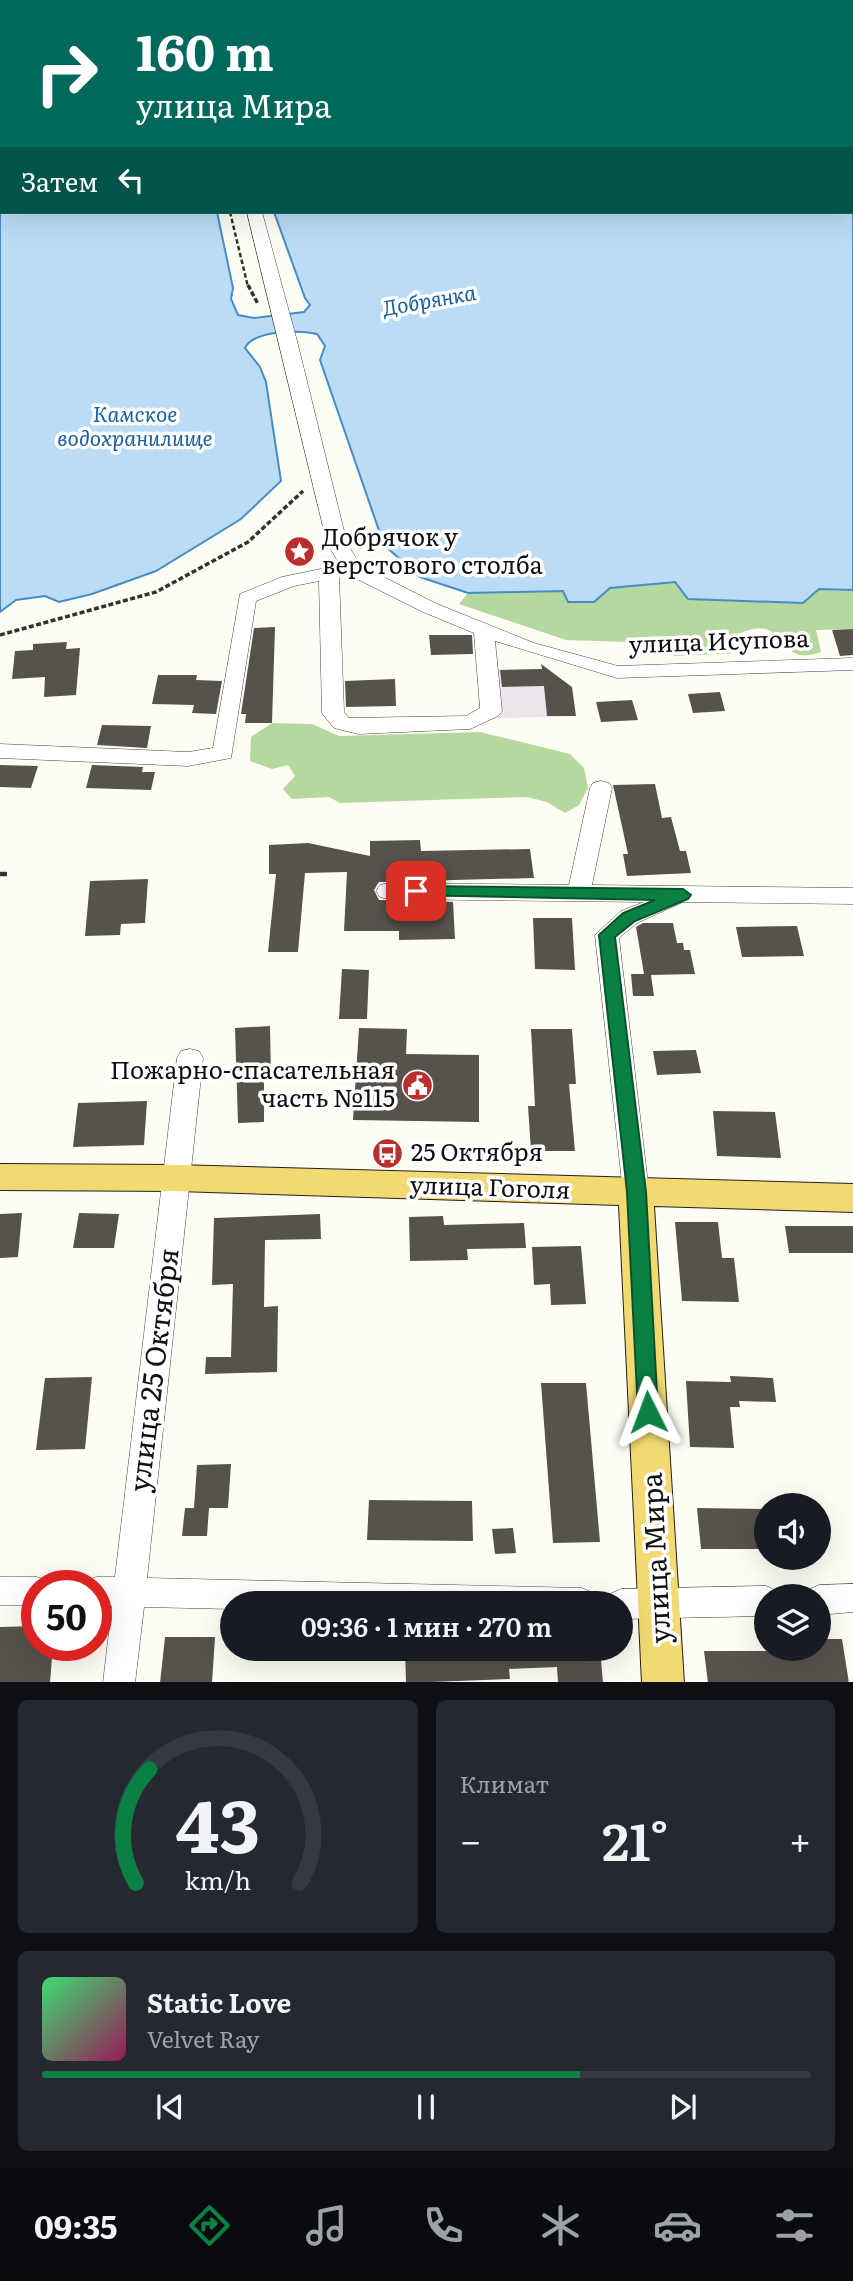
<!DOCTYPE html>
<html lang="ru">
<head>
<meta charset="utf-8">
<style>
  :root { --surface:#171b24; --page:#242831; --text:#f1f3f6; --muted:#9ea1a6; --line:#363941; --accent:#0b8043 }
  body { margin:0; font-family:Literata,serif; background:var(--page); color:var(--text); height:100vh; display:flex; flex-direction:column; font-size:26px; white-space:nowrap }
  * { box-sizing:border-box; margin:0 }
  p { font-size:23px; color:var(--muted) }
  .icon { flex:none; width:38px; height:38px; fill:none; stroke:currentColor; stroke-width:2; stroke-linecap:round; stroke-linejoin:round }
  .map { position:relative; height:1682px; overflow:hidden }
  .drawer { display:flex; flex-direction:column; gap:18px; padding:18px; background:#0d0f14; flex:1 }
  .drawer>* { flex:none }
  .banner { position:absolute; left:0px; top:0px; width:854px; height:214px; box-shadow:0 7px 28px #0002; background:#00695c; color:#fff; overflow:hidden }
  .tools { position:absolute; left:754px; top:1493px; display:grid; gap:14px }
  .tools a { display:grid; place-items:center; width:77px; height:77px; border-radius:50%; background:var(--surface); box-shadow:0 7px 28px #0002; font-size:35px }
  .speed { position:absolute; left:21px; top:1570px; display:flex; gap:14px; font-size:35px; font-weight:700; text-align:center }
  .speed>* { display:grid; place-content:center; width:91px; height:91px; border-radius:50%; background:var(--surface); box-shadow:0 7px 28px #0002; line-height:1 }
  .speed .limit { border:10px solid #d22; background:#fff; color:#111 }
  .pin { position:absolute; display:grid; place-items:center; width:60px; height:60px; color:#fff; margin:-30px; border-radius:14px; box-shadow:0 4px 10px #0006 }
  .me { position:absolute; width:77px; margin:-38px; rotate:357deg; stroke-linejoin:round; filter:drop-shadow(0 0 5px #0008) }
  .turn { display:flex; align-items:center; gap:24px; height:147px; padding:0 21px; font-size:32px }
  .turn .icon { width:91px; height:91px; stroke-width:2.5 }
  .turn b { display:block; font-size:49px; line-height:60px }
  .then { display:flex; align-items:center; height:66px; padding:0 21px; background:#0003; gap:14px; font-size:26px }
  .big { font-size:52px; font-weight:600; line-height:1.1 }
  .drawer .tile { flex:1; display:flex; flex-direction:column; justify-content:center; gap:10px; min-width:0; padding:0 24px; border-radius:10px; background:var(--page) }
  .drawer .dial { align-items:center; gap:0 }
  .dial svg { height:182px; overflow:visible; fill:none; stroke:var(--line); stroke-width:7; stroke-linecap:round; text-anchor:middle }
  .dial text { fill:var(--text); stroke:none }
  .song { display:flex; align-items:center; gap:21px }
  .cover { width:84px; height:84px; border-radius:10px; background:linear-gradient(135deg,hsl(140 70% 55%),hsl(330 70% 35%)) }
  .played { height:7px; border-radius:4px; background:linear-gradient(90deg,var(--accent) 70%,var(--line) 70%) }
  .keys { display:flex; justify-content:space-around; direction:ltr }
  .heat { display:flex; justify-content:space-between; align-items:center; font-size:38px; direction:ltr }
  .drawer .tiles { flex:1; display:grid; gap:18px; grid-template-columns:1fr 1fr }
  .tile:last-child { grid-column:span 2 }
  .trip { position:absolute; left:220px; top:1591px; width:413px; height:70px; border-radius:35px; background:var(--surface); box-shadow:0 7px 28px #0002; font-weight:600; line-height:70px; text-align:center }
  .menu { display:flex; height:112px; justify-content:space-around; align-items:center; background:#090b0e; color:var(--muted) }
  .menu .icon { width:49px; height:49px }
  .menu .current { color:var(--accent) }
  .menu b { font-size:32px; color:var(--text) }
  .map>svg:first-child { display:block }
</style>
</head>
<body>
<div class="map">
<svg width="853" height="1683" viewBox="0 0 853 1683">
  <rect width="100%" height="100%" fill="#fefdf4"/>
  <path fill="#ede5ee" d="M547,669l29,47 -98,3 1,-49z"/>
  <g fill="#b5d89e">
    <path d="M675,582l13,17 115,4 16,-14 34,1v39l-37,1 5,22c-49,18 -28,-43 -86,-17l4,18 -65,3 -16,-13 -92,-3 -107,-36 9,-11 95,-2 6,11 41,-14z"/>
    <path d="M272,723l40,1 27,12 141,-4 90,22 14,14 4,20 -9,17 -14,8 -18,-11 -20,-5 -187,6 -11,-6 -37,2 -9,-10 12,-13 -7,-11 -16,4 -22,-8 1,-24z"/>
  </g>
  <path fill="#bbdcf4" stroke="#458dc7" stroke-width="2" d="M0,0l21,2h-19v210h215l16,76 -2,11 7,16 16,3 50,-6 6,-7 -5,-7 -31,-86h578v-210l-399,-2h400v590l-34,-1 -16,14 -115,-4 -13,-17 -65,6 -16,14h-26l-5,-11 -95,2 -48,-16 -36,-32 -64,-185 5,-14 -8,-12c-17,-4 -64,-4 -72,14l15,19 6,15 15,99 -40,38 -85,52 -64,23 -33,8 -14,-6 -29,4 -16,12z"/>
  <g fill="#58524d">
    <path d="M275,627l-3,96h-27l1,-9h-5l13,-86z"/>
    <path d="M853,629v26l-13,1 -8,-26z"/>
    <path d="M429,635h43l1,19 -42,1z"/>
    <path d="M67,642l-1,7 14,-1 -4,47 -32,2 1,-20 -33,2 3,-28 18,-1v-6z"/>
    <path d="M541,664l31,23 4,29h-29l-3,-30 -42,1 -2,-17 42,-1z"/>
    <path d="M158,675h39l-1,5 26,1 -6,33 -24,-1 2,-8 -42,-1z"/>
    <path d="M395,679l1,27 -50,1 -1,-26z"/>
    <path d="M720,692l5,19 -32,2 -5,-19z"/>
    <path d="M632,700l6,20 -37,2 -5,-20z"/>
    <path d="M102,725l49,1 -4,22 -50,-3z"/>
    <path d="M0,765l38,1 -7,22 -31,-1z"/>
    <path d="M92,765l51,2 -1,5h13l-4,18 -65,-2z"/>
    <path d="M655,784l7,34 9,-1 9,34h6l5,22 -64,3 -4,-22h5l-15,-69z"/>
    <path d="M420,840l1,11 109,-2 4,29 -155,4 -5,8 5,10 74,2 2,37 -56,1v-9h-55l3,-59 -42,1 -7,79h-30l8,-78h-7v-29l39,-2 62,13v-15z"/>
    <path d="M148,879l-3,44 -24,1 -1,11 -35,1 5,-55z"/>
    <path d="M533,918h39l3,52 -40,-1z"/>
    <path d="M643,923h30l4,20h6l1,7h6l5,24 -44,1 3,21h-21l-2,-22h13l-8,-47z"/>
    <path d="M797,926l7,30 -62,1 -6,-30z"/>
    <path d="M342,969l27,1 -2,49h-28z"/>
    <path d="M270,1026l1,52 -7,1v43l-26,1 -3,-95z"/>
    <path d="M359,1028l48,1 -1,25 73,1v67l-126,-2z"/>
    <path d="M531,1029h41l4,55h-7l6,67h-44l-3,-45h7z"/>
    <path d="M696,1050l5,23 -44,2 -4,-24z"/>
    <path d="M147,1101l-3,44 -71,2 5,-44z"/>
    <path d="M713,1111l62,1 6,46 -64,-2z"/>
    <path d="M22,1213l-4,44 -18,1v-44z"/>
    <path d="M79,1213l40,1 -5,34h-41z"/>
    <path d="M320,1214l1,25 -56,1 -1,67 14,-1 -1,66 -72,2 1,-17h25l2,-73 -21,1 2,-67z"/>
    <path d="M443,1216l1,9 80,-2 2,25 -59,1 1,11 -58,1 -1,-44z"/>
    <path d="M675,1222h43l4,36h12l5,44 -57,-1z"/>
    <path d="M785,1226h68v27h-64z"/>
    <path d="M581,1246l5,58 -35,1 -1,-21 -16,1 -2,-38z"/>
    <path d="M730,1376l43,2 3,24 -37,-1 1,6h-10l4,41 -44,-1 -4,-66 45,1z"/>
    <path d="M92,1377l-7,72 -49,1 9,-72z"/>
    <path d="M541,1383h45l14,159 -47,1z"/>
    <path d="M231,1464l-3,44h-34l3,-43z"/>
    <path d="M369,1500l103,1 1,40 -106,-1z"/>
    <path d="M185,1508h24l-2,28h-25z"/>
    <path d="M697,1508l69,1v40h-65z"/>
    <path d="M513,1528l3,25 -21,1 -3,-25z"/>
    <path d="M37,1626v19h16l-3,38h-50v-56z"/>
    <path d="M165,1637h50l-3,46h-52z"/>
    <path d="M819,1639h23l7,44h-141l-4,-32h104l11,-3z"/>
    <path d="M405,1648h195l3,35h-45l-1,-16 -48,2 1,10 -104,4z"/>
  </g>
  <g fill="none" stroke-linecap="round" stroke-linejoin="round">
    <defs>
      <g id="minor">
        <path d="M31,0h14l1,2h-14z"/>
        <path d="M103,0h13l1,2h-13z"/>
        <path d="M306,0h16l-17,2z"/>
        <path d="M247,212h15l35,129 50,202 13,22 77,39 97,39 84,23 235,-8v12l-236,8 -122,-37 7,70 -4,5 -28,13 -112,5 -24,-6 -12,-15 -3,-132 -25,5 -38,15 -25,157 -43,8 -188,-8v-14l188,8 25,-4 27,-154 42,-17 58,-12 -13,-22zM349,575l74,37 51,21 6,75 -14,8 -117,2 -5,-6 -5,-135z"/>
        <path d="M601,781l8,2 3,5 -20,97 261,3v16l-170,-2 -46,21 -18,15 30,254 -3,7 -10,3 -10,-3 -3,-7 -28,-257 26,-24 23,-9 -256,-3 -8,-2 -4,-6 4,-6 8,-2 181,2 21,-97 3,-5z"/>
        <path d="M190,1049l9,2 4,7 -56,520 435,10 11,5 5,10h-365v6l-89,-2 -9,76h-32l9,-77 -16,-1v-19h-13l2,-5 11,-4h19l62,-519 4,-7z"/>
        <path d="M0,1577h37l11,4 2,5h-13v19h-37z"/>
        <path d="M853,1584v28l-34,3v-19h-14l3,-6 11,-5z"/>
        <path d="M766,1586l11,5 3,5h-14v20l-145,3v-16h-15l4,-9 11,-5z"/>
      </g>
      <path id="major" d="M0,1164l177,1 676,19v28l-199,-6 30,477h-42l-23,-478 -442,-14 -177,-1z"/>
    </defs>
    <use href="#minor" stroke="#434343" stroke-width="1"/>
    <use href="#major" stroke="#212121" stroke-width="2"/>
    <path stroke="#323232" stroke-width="2.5" stroke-dasharray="4.5 2.5" stroke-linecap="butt" d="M230,212l18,75"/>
    <g stroke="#323232" stroke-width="3.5" stroke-dasharray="5 2.5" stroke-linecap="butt">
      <path d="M248,285l10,19"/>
      <path d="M0,635l156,-43 92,-50 55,-51"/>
    </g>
    <path stroke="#323232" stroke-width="4.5" stroke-dasharray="7 3.5" stroke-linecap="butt" d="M0,874h9"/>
    <use href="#minor" fill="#fff" fill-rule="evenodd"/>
    <use href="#major" fill="#f2d971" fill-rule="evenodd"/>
  </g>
  <path fill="#0b8043" stroke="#07532c" stroke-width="2" d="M416,886l267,3 8,6 -3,4 -53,22 -20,16 31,255 12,220 -3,6 -7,3 -7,-3 -3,-6 -11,-220 -28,-257 24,-22 32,-13 -245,-5 -3,-4z"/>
  <defs>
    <symbol id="sight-disc" viewBox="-11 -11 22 22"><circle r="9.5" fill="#bb2e2e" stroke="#fff"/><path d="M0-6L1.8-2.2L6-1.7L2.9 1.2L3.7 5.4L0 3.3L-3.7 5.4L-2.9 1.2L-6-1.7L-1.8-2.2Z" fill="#fff"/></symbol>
    <symbol id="civic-disc" viewBox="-11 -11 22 22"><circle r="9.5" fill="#bb2e2e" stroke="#fff"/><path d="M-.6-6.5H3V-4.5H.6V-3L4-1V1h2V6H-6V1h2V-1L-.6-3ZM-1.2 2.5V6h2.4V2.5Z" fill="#fff"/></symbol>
    <symbol id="bus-disc" viewBox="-11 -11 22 22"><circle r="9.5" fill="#bb2e2e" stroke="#fff"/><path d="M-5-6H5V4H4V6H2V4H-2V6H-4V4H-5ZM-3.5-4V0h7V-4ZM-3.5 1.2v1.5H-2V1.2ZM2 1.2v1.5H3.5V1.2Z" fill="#fff"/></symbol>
  </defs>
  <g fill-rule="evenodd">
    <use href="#sight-disc" x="282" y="534" width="35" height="35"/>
    <use href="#civic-disc" x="400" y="1068" width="35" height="35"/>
    <use href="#bus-disc" x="370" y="1136" width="35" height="35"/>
  </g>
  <g text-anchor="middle" stroke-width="7" stroke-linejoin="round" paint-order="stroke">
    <g font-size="21" font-style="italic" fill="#1e609e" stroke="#fff">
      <text transform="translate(429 301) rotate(-10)" y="7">Добрянка</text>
      <text x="135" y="422">Камское<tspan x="135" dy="24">водохранилище</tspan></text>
    </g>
    <g font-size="24" fill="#101010" stroke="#fff" text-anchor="start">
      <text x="322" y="546">Добрячок у<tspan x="322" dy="28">верстового столба</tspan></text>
      <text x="395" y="1079" text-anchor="end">Пожарно-спасательная<tspan x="395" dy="28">часть №115</tspan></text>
      <text x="411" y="1161">25 Октября</text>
    </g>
    <g font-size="24" fill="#101010" stroke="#fff">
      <text transform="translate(719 642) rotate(-2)" y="8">улица Исупова</text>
      <text transform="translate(490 1188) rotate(2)" y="8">улица Гоголя</text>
    </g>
    <g font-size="28" fill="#101010" stroke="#fff">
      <text transform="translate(154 1370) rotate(-83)" y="10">улица 25 Октября</text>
      <text transform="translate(656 1558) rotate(-93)" y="10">улица Мира</text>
    </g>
  </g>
</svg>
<div class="tools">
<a><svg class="icon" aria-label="sound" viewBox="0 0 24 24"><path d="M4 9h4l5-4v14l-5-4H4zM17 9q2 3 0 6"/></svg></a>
<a><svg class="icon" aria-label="layers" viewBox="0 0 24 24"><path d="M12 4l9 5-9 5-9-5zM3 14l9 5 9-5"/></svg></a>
</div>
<div class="speed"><div class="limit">50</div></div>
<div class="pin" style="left:416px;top:891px;background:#d93025"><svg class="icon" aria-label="arrive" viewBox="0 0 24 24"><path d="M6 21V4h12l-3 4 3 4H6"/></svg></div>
<svg class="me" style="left:648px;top:1412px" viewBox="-20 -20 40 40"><path d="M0-17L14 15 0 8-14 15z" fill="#0b8043" stroke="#fff" stroke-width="4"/></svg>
<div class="trip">09:36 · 1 мин · 270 m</div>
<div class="banner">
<div class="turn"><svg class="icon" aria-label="right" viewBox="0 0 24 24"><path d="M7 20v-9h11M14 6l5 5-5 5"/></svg><div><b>160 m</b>улица Мира</div></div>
<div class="then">Затем<svg class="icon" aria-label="left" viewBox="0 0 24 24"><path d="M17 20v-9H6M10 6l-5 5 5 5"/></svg></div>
</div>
</div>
<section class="drawer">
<div class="tiles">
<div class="tile dial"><svg viewBox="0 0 100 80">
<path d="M14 69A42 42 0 1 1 86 69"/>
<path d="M14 69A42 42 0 0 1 20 19" stroke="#0b8043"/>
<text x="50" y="56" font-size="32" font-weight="700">43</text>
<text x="50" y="72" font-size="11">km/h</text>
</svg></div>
<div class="tile"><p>Климат</p>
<div class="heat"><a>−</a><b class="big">21°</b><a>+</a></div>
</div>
<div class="tile">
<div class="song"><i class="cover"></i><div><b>Static Love</b><p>Velvet Ray</p></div></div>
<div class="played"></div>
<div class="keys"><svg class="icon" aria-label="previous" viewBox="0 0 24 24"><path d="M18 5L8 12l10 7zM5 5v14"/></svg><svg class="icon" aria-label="pause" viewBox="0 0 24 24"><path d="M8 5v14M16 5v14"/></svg><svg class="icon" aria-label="next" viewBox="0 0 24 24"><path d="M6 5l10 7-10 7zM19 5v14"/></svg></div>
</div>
</div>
</section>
<nav class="menu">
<b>09:35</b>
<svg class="icon current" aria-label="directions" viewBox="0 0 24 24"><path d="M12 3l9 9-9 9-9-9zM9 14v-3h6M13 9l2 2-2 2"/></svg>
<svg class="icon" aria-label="music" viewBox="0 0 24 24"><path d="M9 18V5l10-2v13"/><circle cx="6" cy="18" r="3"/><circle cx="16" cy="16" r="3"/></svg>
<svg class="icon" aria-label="phone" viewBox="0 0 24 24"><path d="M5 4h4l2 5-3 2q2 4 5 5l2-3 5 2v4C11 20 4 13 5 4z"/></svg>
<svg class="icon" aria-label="climate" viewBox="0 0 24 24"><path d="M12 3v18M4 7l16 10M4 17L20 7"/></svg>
<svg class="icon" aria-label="car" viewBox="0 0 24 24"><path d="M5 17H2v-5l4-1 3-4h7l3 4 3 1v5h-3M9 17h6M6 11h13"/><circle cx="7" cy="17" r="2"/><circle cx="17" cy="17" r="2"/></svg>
<svg class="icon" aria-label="filters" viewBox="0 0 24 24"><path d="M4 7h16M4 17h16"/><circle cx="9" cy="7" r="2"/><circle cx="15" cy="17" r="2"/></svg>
</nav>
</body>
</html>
